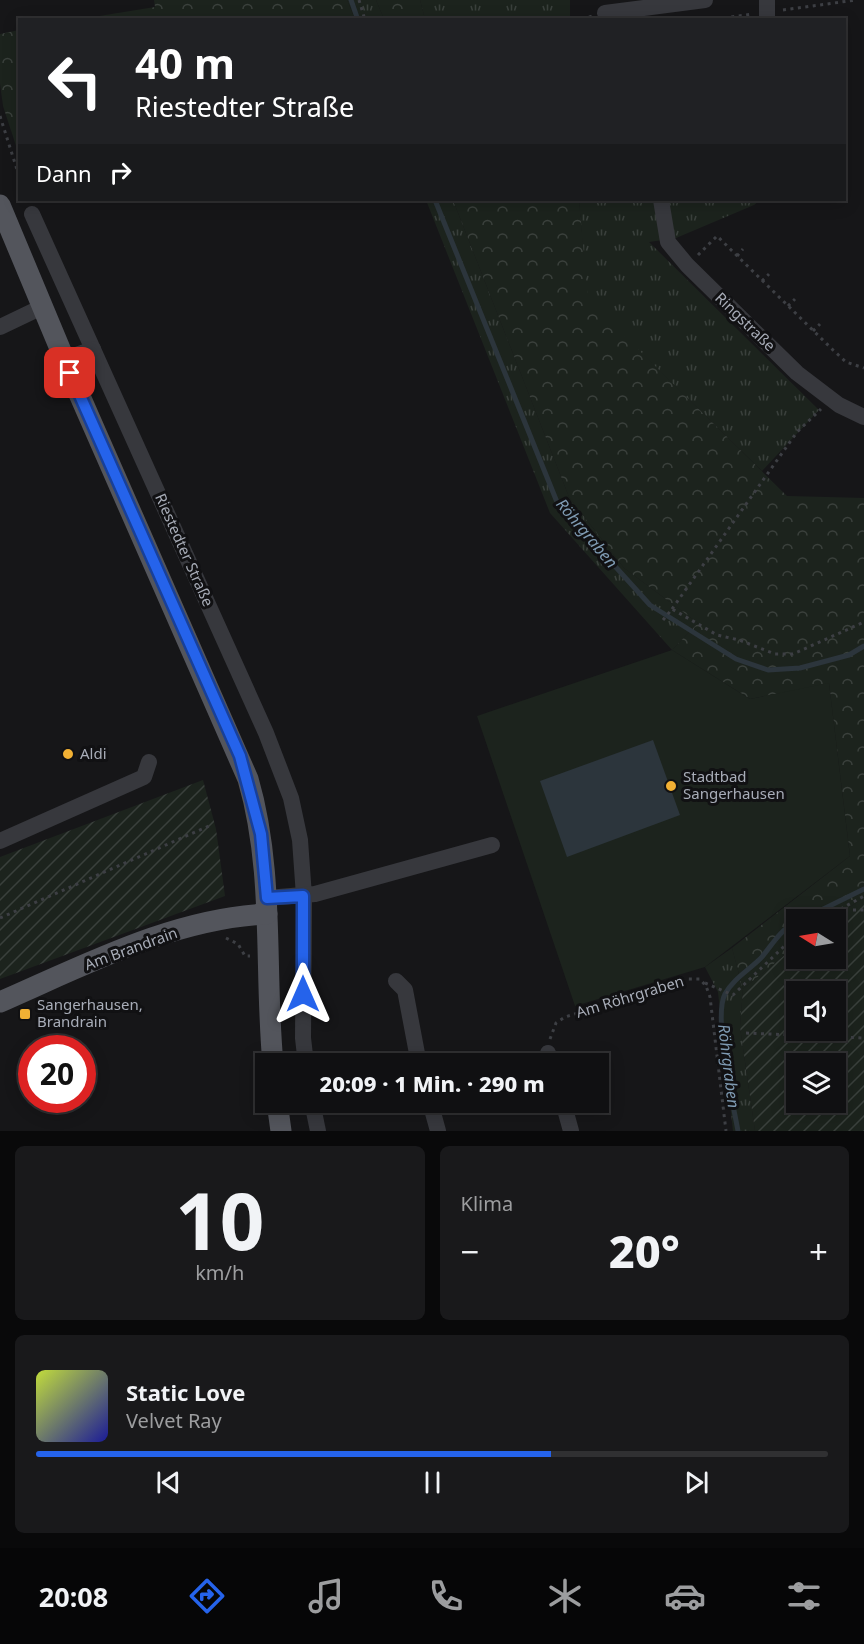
<!DOCTYPE html>
<html lang="de">
<head>
<meta charset="utf-8">
<style>
  :root { --surface:#101012; --page:#19191b; --text:#f1f3f6; --muted:#9c9d9f; --line:#303032; --accent:#2563eb }
  body { margin:0; font-family:"Noto Sans",sans-serif; background:var(--page); color:var(--text); height:100vh; display:flex; flex-direction:column; font-size:22px; white-space:nowrap }
  * { box-sizing:border-box; margin:0 }
  p { font-size:20px; color:var(--muted) }
  .icon { flex:none; width:33px; height:33px; fill:none; stroke:currentColor; stroke-width:2; stroke-linecap:round; stroke-linejoin:round }
  .map { position:relative; height:1131px; overflow:hidden }
  .panel { display:flex; flex-direction:column; gap:15px; padding:15px; background:#09090a; flex:1 }
  .panel>* { flex:none }
  .banner { position:absolute; left:18px; top:18px; width:828px; height:183px; border-radius:0px; box-shadow:0 3px 15px #0003,0 0 0 2px var(--line); background:#202124; color:#fff; overflow:hidden }
  .needle { width:39px; rotate:281deg }
  .tools { position:absolute; left:786px; top:909px; display:grid; gap:12px }
  .tools a { display:grid; place-items:center; width:60px; height:60px; border-radius:0px; background:var(--surface); box-shadow:0 3px 15px #0003,0 0 0 2px var(--line); font-size:30px }
  .speed { position:absolute; left:18px; top:1035px; display:flex; gap:12px; font-size:30px; font-weight:700; text-align:center }
  .speed>* { display:grid; place-content:center; width:78px; height:78px; border-radius:50%; background:var(--surface); box-shadow:0 3px 15px #0003,0 0 0 2px var(--line); line-height:1 }
  .speed .limit { border:9px solid #d22; background:#fff; color:#111 }
  .pin { position:absolute; display:grid; place-items:center; width:51px; height:51px; color:#fff; margin:-26px; border-radius:12px; box-shadow:0 3px 9px #0006 }
  .me { position:absolute; width:66px; margin:-33px; rotate:0deg; stroke-linejoin:round; filter:drop-shadow(0 0 4px #0008) }
  .turn { display:flex; align-items:center; gap:21px; height:126px; padding:0 18px; font-size:27px }
  .turn .icon { width:78px; height:78px; stroke-width:2.5 }
  .turn b { display:block; font-size:42px; line-height:51px }
  .then { display:flex; align-items:center; height:57px; padding:0 18px; background:#0003; gap:12px; font-size:22px }
  .big { font-size:45px; font-weight:800; line-height:1.1 }
  .panel .tile { flex:1; display:flex; flex-direction:column; justify-content:center; gap:9px; min-width:0; padding:0 21px; border-radius:9px; background:var(--page) }
  .panel .dial { align-items:center; gap:0 }
  .dial b { font-size:78px; line-height:1 }
  .song { display:flex; align-items:center; gap:18px }
  .cover { width:72px; height:72px; border-radius:9px; background:linear-gradient(135deg,hsl(70 70% 55%),hsl(240 70% 35%)) }
  .played { height:6px; border-radius:3px; background:linear-gradient(90deg,var(--accent) 65%,var(--line) 65%) }
  .keys { display:flex; justify-content:space-around; direction:ltr }
  .heat { display:flex; justify-content:space-between; align-items:center; font-size:33px; direction:ltr }
  .panel .tiles { flex:1; display:grid; gap:15px; grid-template-columns:1fr 1fr }
  .tile:last-child { grid-column:span 2 }
  .trip { position:absolute; left:255px; top:1053px; width:354px; height:60px; border-radius:0px; background:var(--surface); box-shadow:0 3px 15px #0003,0 0 0 2px var(--line); font-weight:800; line-height:60px; text-align:center }
  .dock { display:flex; height:96px; justify-content:space-around; align-items:center; background:#060607; color:var(--muted) }
  .dock .icon { width:42px; height:42px }
  .dock .on { color:var(--accent) }
  .dock b { font-size:27px; color:var(--text) }
  .map>svg:first-child { display:block }
</style>
</head>
<body>
<div class="map">
<svg width="864" height="1131" viewBox="0 0 864 1131">
  <defs>
    <pattern id="grass-tufts" width="24" height="20" patternUnits="userSpaceOnUse" patternTransform="scale(1.5)"><rect width="24" height="20" fill="#1c231d"/><path d="M3 7l-1-3M5 7V3M7 7l1-3M15 17l-1-3M17 17v-4M19 17l1-3" fill="none" stroke="#3a403c"/></pattern>
    <pattern id="forest-crowns" width="20" height="18" patternUnits="userSpaceOnUse" patternTransform="scale(1.5)"><rect width="20" height="18" fill="#1c231d"/><path d="M2 6a3 3 0 1 1 6 0M12 15a3 3 0 1 1 6 0" fill="none" stroke="#3a403c"/></pattern>
    <pattern id="garden-furrows" width="10" height="10" patternUnits="userSpaceOnUse" patternTransform="scale(1.5)"><rect width="10" height="10" fill="#1c231d"/><path d="M-1 1l2-2M0 10L10 0M9 11l2-2" fill="none" stroke="#3a403c"/></pattern>
  </defs>
  <rect width="100%" height="100%" fill="#161618"/>
  <g fill="url(#grass-tufts)">
    <path d="M347,0h29l8,19h-29z"/>
    <path d="M420,0h150v19h-145z"/>
    <path d="M426,200h27l116,297 55,71 74,55 -26,27 -122,-137z"/>
    <path d="M579,200h181l-6,5 -78,33 -27,4 170,168 -57,61 -175,-171z"/>
    <path d="M732,948l11,41 -3,38 15,104h-22l-15,-139 -13,-25z"/>
  </g>
  <g fill="url(#forest-crowns)">
    <path d="M154,0h193l8,19h-274l74,-12z"/>
    <path d="M376,0h44l5,19h-41z"/>
    <path d="M19,30h1l-1,125 -16,-49 -3,-23v-49z"/>
    <path d="M453,200h126l9,100 199,196 77,2v400l-33,21 -35,1v26l-53,43 -11,-41 118,-92 -21,-172 -79,15 -78,-49 26,-27 -74,-55 -55,-71z"/>
  </g>
  <g fill="url(#garden-furrows)" fill-rule="evenodd">
    <path d="M203,780l13,49 9,67 -225,83v-122z"/>
    <path d="M864,898v233h-109l-15,-104 3,-38 53,-43v12h40v-38l-5,-1zM796,992h40v38h-40zM796,1064h40v38h-40z"/>
  </g>
  <path fill="#1c231d" d="M672,650l78,49 79,-16 21,173 -145,111 -130,39 -98,-290z"/>
  <path fill="#2c353c" d="M653,740l27,75 -113,42 -27,-76z"/>
  <g fill="none" stroke-linecap="round" stroke-linejoin="round">
    <g stroke="#2c353c" stroke-width="5">
      <path d="M351,0l7,20"/>
      <path d="M435,200l122,302 93,103 86,54 32,11 32,-2 49,-13 15,-9"/>
      <path d="M801,920l63,-31"/>
      <path d="M738,1131c-5,-28 -25,-114 -13,-137 8,-15 24,-24 36,-36 11,-13 20,-29 35,-36"/>
    </g>
    <g stroke="#3d3f44" stroke-width="3" stroke-dasharray="3 4.5" stroke-linecap="butt">
      <path d="M359,0l6,20"/>
      <path d="M783,10l73,-10"/>
      <path d="M582,20l10,-4"/>
      <path d="M709,20l44,-6"/>
      <path d="M0,116l20,63"/>
      <path d="M698,255l19,-19 116,114 13,12 18,6"/>
      <path d="M737,256l6,-7"/>
      <path d="M762,281l7,-7"/>
      <path d="M788,306l7,-7"/>
      <path d="M813,331l7,-7"/>
      <path d="M672,609l125,-177 24,-23"/>
      <path d="M663,620l9,-11 45,26 22,5 36,14h18l71,-32"/>
      <path d="M853,910h11"/>
      <path d="M0,918l209,-92"/>
      <path d="M821,920l43,-24"/>
      <path d="M226,938l12,6 7,12h5"/>
      <path d="M705,983l28,12 63,-60"/>
      <path d="M746,1033l118,5"/>
      <path d="M550,1039l6,-16 9,-6 123,-38h12l6,7 4,11 16,134"/>
    </g>
    <g stroke="#37383d" stroke-width="16">
      <path d="M767,0v20"/>
      <path d="M605,13l100,-13"/>
      <path d="M661,200l7,42 19,23 110,108 42,32 25,12"/>
      <path d="M32,214l234,519 25,65 9,42 4,56 -1,142 3,26"/>
      <path d="M0,327l44,-21"/>
      <path d="M65,359l28,-10"/>
      <path d="M0,841l144,-64 5,-15"/>
      <path d="M267,898l48,-4 177,-49"/>
      <path d="M396,981l9,9 14,74"/>
      <path d="M548,1053l3,11"/>
      <path d="M312,1102l6,29"/>
      <path d="M430,1102l8,29"/>
      <path d="M563,1102l8,29"/>
    </g>
    <g stroke="#53555c" stroke-width="21">
      <path d="M0,205l76,182 172,392c27,93 16,189 25,285"/>
      <path d="M0,1002c85,-37 174,-84 267,-88"/>
      <path d="M277,1102l4,29"/>
    </g>
  </g>
  <g fill="none" stroke-linecap="round" stroke-linejoin="round">
    <defs>
      <path id="route" d="M70,373l170,383 21,78 6,64 36,-2v98"/>
    </defs>
    <use href="#route" stroke="#184099" stroke-width="15"/>
    <use href="#route" stroke="#2563eb" stroke-width="10"/>
  </g>
  <g fill="#f2b134" stroke="#111113" stroke-width="2">
    <circle cx="68" cy="754" r="6"/>
    <circle cx="671" cy="786" r="6"/>
    <rect x="19" y="1008" width="12" height="12" rx="3"/>
  </g>
  <g text-anchor="middle" stroke-width="6" stroke-linejoin="round" paint-order="stroke">
    <g font-size="15" fill="#a8adb8" stroke="#111113">
      <text transform="translate(745 322) rotate(44)" y="5">Ringstraße</text>
      <text transform="translate(184 550) rotate(66)" y="5">Riestedter Straße</text>
      <text transform="translate(131 949) rotate(-20)" y="5">Am Brandrain</text>
      <text transform="translate(630 997) rotate(-17)" y="5">Am Röhrgraben</text>
    </g>
    <g font-size="15" fill="#a8adb8" stroke="#111113" text-anchor="start">
      <text x="80" y="759">Aldi</text>
      <text x="683" y="782">Stadtbad<tspan x="683" dy="17">Sangerhausen</tspan></text>
      <text x="37" y="1010">Sangerhausen,<tspan x="37" dy="17">Brandrain</tspan></text>
    </g>
    <g font-size="16" font-style="italic" fill="#7f9bb3" stroke="#111113">
      <text transform="translate(587 533) rotate(50)" y="6">Röhrgraben</text>
      <text transform="translate(729 1066) rotate(83)" y="6">Röhrgraben</text>
    </g>
  </g>
</svg>
<div class="tools">
<a><svg class="needle" viewBox="-14 -14 28 28"><path d="M0-13l5 13h-10z" fill="#e53935"/><path d="M0 13l5-13h-10z" fill="#9c9d9f"/></svg></a>
<a><svg class="icon" aria-label="sound" viewBox="0 0 24 24"><path d="M4 9h4l5-4v14l-5-4H4zM17 9q2 3 0 6"/></svg></a>
<a><svg class="icon" aria-label="layers" viewBox="0 0 24 24"><path d="M12 4l9 5-9 5-9-5zM3 14l9 5 9-5"/></svg></a>
</div>
<div class="speed"><div class="limit">20</div></div>
<div class="pin" style="left:70px;top:373px;background:#d93025"><svg class="icon" aria-label="arrive" viewBox="0 0 24 24"><path d="M6 21V4h12l-3 4 3 4H6"/></svg></div>
<svg class="me" style="left:303px;top:994px" viewBox="-20 -20 40 40"><path d="M0-17L14 15 0 8-14 15z" fill="#2563eb" stroke="#fff" stroke-width="4"/></svg>
<div class="trip">20:09 · 1 Min. · 290 m</div>
<div class="banner">
<div class="turn"><svg class="icon" aria-label="left" viewBox="0 0 24 24"><path d="M17 20v-9H6M10 6l-5 5 5 5"/></svg><div><b>40 m</b>Riestedter Straße</div></div>
<div class="then">Dann<svg class="icon" aria-label="right" viewBox="0 0 24 24"><path d="M7 20v-9h11M14 6l5 5-5 5"/></svg></div>
</div>
</div>
<section class="panel">
<div class="tiles">
<div class="tile dial"><b>10</b><p>km/h</p></div>
<div class="tile"><p>Klima</p>
<div class="heat"><a>−</a><b class="big">20°</b><a>+</a></div>
</div>
<div class="tile">
<div class="song"><i class="cover"></i><div><b>Static Love</b><p>Velvet Ray</p></div></div>
<div class="played"></div>
<div class="keys"><svg class="icon" aria-label="previous" viewBox="0 0 24 24"><path d="M18 5L8 12l10 7zM5 5v14"/></svg><svg class="icon" aria-label="pause" viewBox="0 0 24 24"><path d="M8 5v14M16 5v14"/></svg><svg class="icon" aria-label="next" viewBox="0 0 24 24"><path d="M6 5l10 7-10 7zM19 5v14"/></svg></div>
</div>
</div>
</section>
<nav class="dock">
<b>20:08</b>
<svg class="icon on" aria-label="directions" viewBox="0 0 24 24"><path d="M12 3l9 9-9 9-9-9zM9 14v-3h6M13 9l2 2-2 2"/></svg>
<svg class="icon" aria-label="music" viewBox="0 0 24 24"><path d="M9 18V5l10-2v13"/><circle cx="6" cy="18" r="3"/><circle cx="16" cy="16" r="3"/></svg>
<svg class="icon" aria-label="phone" viewBox="0 0 24 24"><path d="M5 4h4l2 5-3 2q2 4 5 5l2-3 5 2v4C11 20 4 13 5 4z"/></svg>
<svg class="icon" aria-label="climate" viewBox="0 0 24 24"><path d="M12 3v18M4 7l16 10M4 17L20 7"/></svg>
<svg class="icon" aria-label="car" viewBox="0 0 24 24"><path d="M5 17H2v-5l4-1 3-4h7l3 4 3 1v5h-3M9 17h6M6 11h13"/><circle cx="7" cy="17" r="2"/><circle cx="17" cy="17" r="2"/></svg>
<svg class="icon" aria-label="filters" viewBox="0 0 24 24"><path d="M4 7h16M4 17h16"/><circle cx="9" cy="7" r="2"/><circle cx="15" cy="17" r="2"/></svg>
</nav>
</body>
</html>
